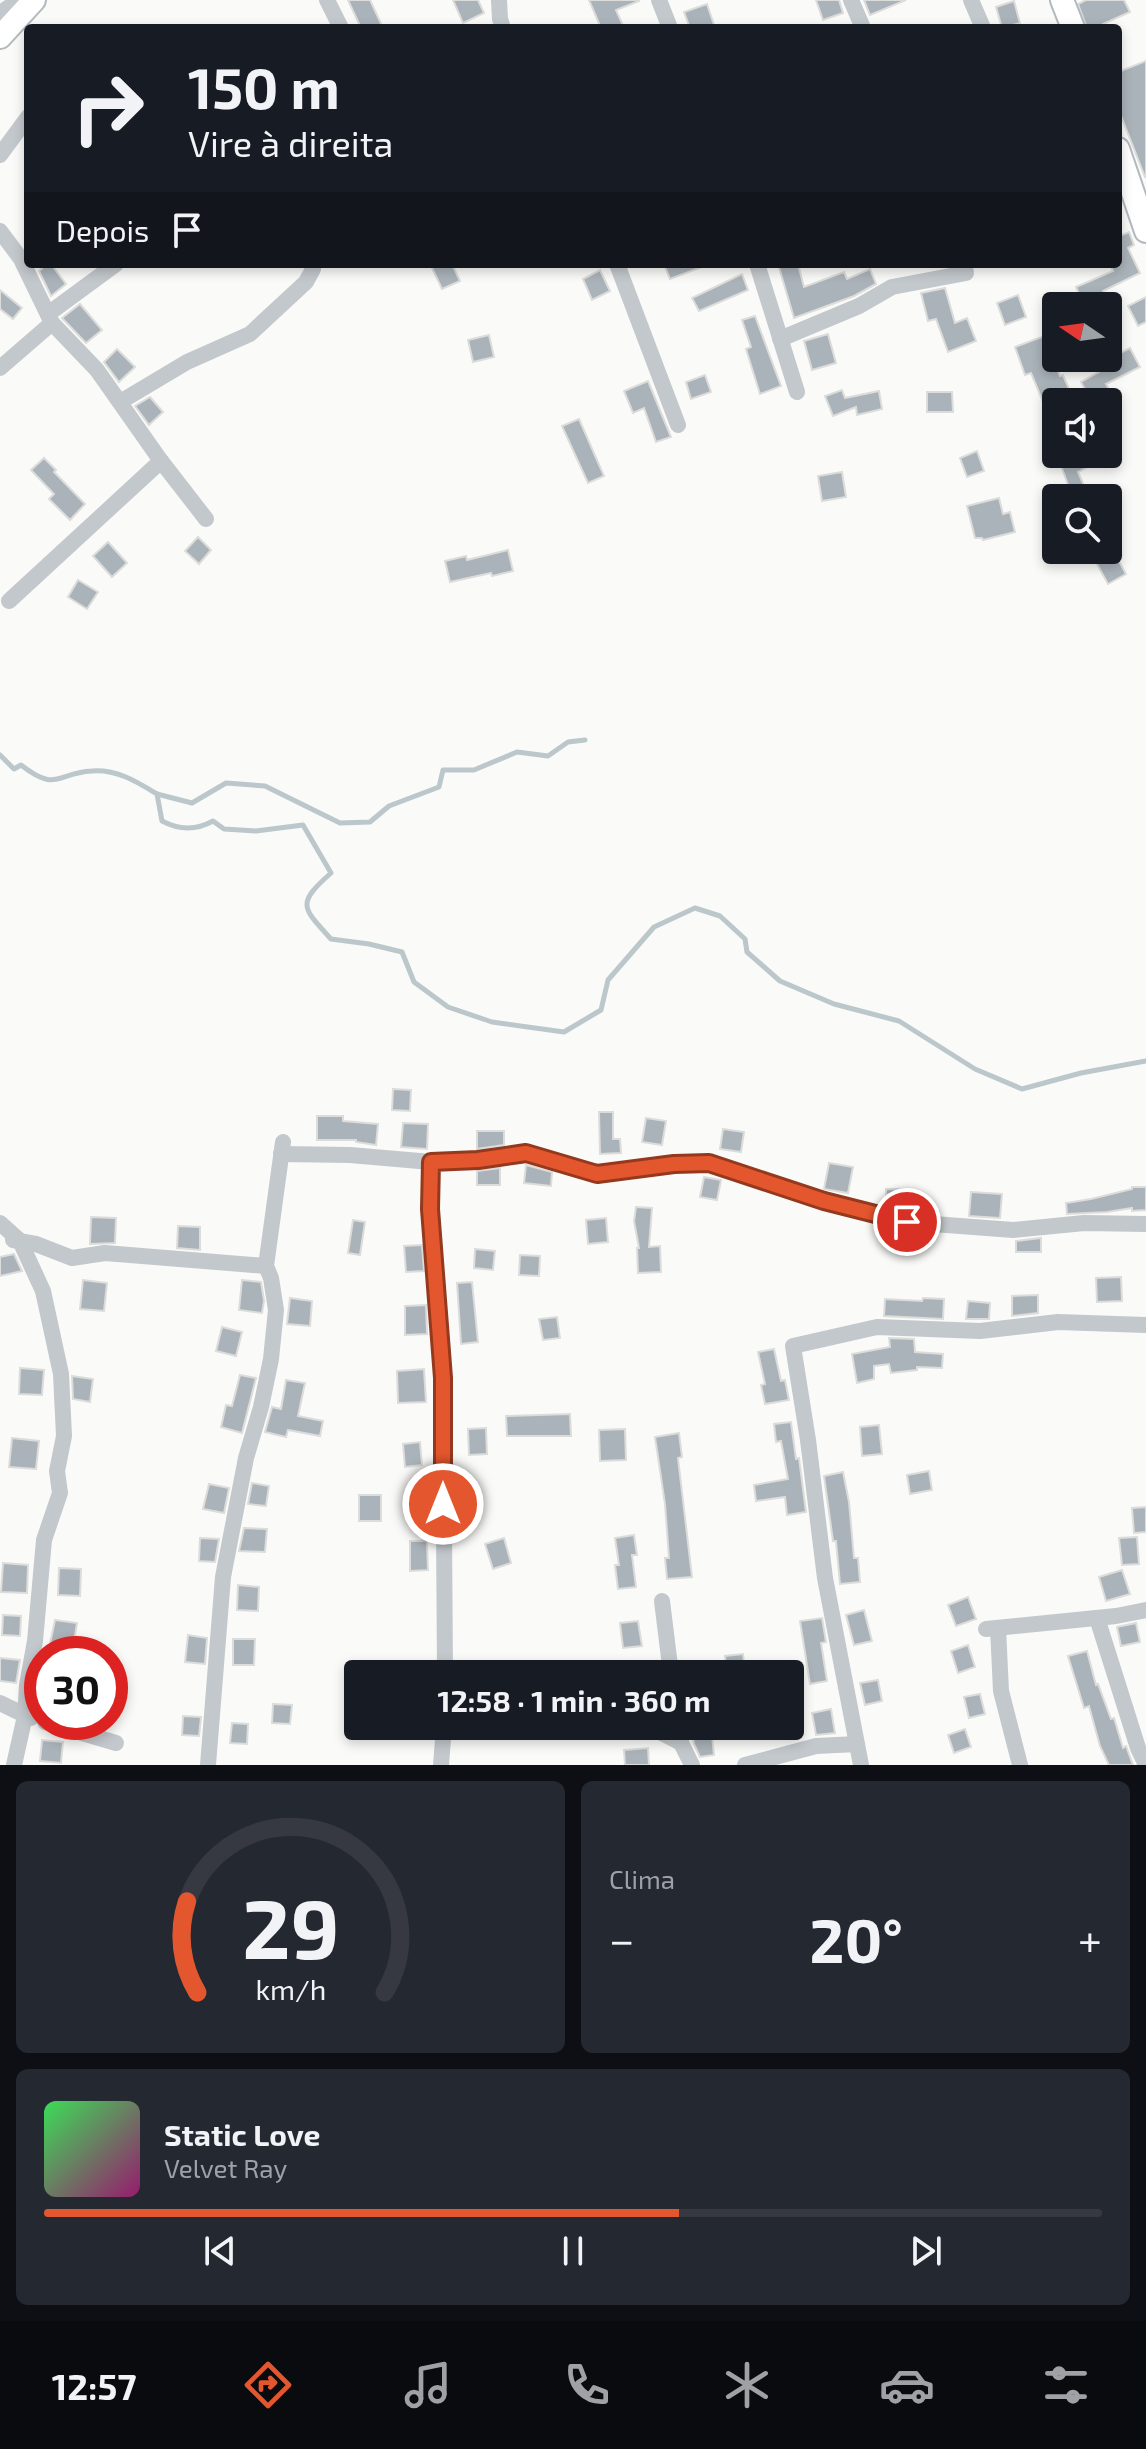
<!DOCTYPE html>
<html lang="pt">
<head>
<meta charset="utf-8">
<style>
  :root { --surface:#171b24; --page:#242831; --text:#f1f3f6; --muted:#9ea1a6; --line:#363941; --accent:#e4572e }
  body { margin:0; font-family:"Exo 2",sans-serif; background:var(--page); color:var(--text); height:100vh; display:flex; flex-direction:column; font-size:30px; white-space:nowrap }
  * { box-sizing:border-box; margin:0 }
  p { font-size:26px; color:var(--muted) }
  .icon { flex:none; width:44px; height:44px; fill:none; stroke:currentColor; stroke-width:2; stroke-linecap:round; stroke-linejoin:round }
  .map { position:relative; height:1765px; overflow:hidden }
  .details { display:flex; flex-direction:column; gap:16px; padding:16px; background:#0d0f14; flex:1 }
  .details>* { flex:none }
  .top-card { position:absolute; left:24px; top:24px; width:1098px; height:244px; border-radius:8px; box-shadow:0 4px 12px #0003; background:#171b24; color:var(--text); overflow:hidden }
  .needle { width:52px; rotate:283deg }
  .controls { position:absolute; left:1042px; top:292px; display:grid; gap:16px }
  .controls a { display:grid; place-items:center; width:80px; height:80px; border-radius:8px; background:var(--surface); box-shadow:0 4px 12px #0003; font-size:40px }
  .speed { position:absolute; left:24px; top:1636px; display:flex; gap:16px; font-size:40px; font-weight:700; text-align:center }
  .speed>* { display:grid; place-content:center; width:104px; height:104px; border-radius:50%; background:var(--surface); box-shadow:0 4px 12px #0003; line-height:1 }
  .speed .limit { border:12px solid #d22; background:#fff; color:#111 }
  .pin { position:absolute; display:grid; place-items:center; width:68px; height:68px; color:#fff; margin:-34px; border:4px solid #fff; border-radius:50%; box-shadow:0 2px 8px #0007 }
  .me { position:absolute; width:88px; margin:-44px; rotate:0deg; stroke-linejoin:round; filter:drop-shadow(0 0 6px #0008) }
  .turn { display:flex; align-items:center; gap:28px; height:168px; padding:0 32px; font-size:36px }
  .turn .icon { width:104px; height:104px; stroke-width:2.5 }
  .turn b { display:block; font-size:56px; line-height:68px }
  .then { display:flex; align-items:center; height:76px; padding:0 32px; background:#0003; gap:16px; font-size:30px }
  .big { font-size:60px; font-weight:700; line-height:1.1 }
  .details .card { flex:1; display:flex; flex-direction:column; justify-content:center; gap:12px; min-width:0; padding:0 28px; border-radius:12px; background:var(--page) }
  .details .dial { align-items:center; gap:0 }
  .dial svg { height:208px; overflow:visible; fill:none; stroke:var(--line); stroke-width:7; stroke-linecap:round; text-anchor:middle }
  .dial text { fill:var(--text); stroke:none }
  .song { display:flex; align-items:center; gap:24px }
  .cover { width:96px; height:96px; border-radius:12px; background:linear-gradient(135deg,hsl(130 70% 55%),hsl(320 70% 35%)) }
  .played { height:8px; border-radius:4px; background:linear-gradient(90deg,var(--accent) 60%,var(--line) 60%) }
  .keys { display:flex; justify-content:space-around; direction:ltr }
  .heat { display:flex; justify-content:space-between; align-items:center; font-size:44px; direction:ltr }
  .details .tiles { flex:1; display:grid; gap:16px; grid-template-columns:1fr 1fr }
  .card:last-child { grid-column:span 2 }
  .trip { position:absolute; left:344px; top:1660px; width:460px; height:80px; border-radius:8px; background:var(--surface); box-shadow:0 4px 12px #0003; font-weight:700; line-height:80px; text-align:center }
  .menu { display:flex; height:128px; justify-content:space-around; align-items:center; background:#090b0e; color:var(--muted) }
  .menu .icon { width:56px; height:56px }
  .menu .current { color:var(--accent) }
  .menu b { font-size:36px; color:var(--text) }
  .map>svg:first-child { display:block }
</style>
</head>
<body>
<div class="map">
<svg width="1146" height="1765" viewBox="0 0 1146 1765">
  <rect width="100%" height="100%" fill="#fafaf8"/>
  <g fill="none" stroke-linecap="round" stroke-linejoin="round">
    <g stroke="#bbc7cb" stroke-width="5">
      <path d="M0,755l14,14 7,-4c36,28 35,8 71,6 25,-2 45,11 65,23l5,27c17,9 33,10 51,0l11,8 32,2 47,-6 28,48c-35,31 -29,34 0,66l38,5 33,8 12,30 34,25 44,15 72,10 37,-22 7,-30 46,-53 41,-19 25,8 25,23 2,13 33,29 54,23 65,17 76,48 47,20 59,-16 65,-12"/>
      <path d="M157,794l35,9 34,-20 39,3 75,37 30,-1 19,-16 50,-19 4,-17h31l43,-18 31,4 20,-14 17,-2"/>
    </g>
  </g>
  <g fill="#aab3b9" stroke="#dcdcda" stroke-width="2">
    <path d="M348,0h22l13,28h-22z"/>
    <path d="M453,0h25l6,13 -21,10z"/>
    <path d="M589,0h50v1l-23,9 8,18h-23z"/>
    <path d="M816,0h23l4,13 -20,7z"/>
    <path d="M864,0h42l-36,15z"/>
    <path d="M1086,0h38l6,12 -27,12 2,4h-18l-9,-24z"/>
    <path d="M1014,1l6,22 -18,5 -6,-21z"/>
    <path d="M707,4l8,24h-25l-6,-16z"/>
    <path d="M1146,61v116h-1l-27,-69v-36z"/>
    <path d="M1118,227l4,8 7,-3 5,13 -6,3 12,25 -37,18 4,9 -13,6h-9l-9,-19 37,-16 -3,-6 8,-1z"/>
    <path d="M47,264h4l15,20 -15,12 -12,-25z"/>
    <path d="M441,264h11l8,17 -18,8 -10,-21z"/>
    <path d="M664,264h43v1l-37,14z"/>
    <path d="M778,264h20l6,23 40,-15 3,7 23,-10 6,15 -22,12 -60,22z"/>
    <path d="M600,270l10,21 -18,9 -9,-21z"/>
    <path d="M742,274l6,16 -49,21 -7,-13z"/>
    <path d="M945,288l10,35 12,-5 9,23 -28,11 -12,-33 -8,2 -7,-28z"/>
    <path d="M0,290l22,18 -9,11 -13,-10z"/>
    <path d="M1018,295l8,22 -21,8 -8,-22z"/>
    <path d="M1146,297v25l-8,4 -10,-20z"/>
    <path d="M80,304l22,26 -16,13 -24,-25z"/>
    <path d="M755,316l26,70 -21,8 -14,-45 5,-2 -9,-27z"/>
    <path d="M828,334l8,29 -24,7 -8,-29z"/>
    <path d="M489,335l5,22 -21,5 -5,-22z"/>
    <path d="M1044,336l16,40 3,-1 10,23 -17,4v3l-10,4 -15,-36 -6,2 -10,-28z"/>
    <path d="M1130,348l10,19 -34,17 4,7 -18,11 -11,-20 34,-19 -3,-6z"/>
    <path d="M117,349l18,18 -16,15 -15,-20z"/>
    <path d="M705,375l6,17 -20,7 -5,-17z"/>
    <path d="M648,381l23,56 -15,5 -12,-34 -11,5 -9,-22z"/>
    <path d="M842,390l3,8 34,-7 3,18 -25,6 -1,-8 -23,9 -8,-20z"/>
    <path d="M927,392h25l1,20h-26z"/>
    <path d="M150,397l13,15 -14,13 -14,-19z"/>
    <path d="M579,419l25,57 -16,7 -26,-57z"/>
    <path d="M977,451l7,20 -17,6 -7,-19z"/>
    <path d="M1081,454h30l-33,18 10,23 -15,3 -13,-35z"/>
    <path d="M44,458l12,12 -2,2 31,32 -15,16 -21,-21 5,-5 -23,-24z"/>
    <path d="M842,472l4,25 -24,4 -4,-25z"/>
    <path d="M999,498l4,16 7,-2 5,20 -32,8 -1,-2h-7l-8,-32z"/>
    <path d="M198,537l13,13 -12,14 -14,-13z"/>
    <path d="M108,542l19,21 -15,14 -19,-21z"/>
    <path d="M508,550l5,21 -21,5 -1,-3 -41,9 -5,-21 21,-5 1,4z"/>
    <path d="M1099,550h14l13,24 -18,10 -11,-20 7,-3z"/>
    <path d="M78,580l20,12 -11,17 -19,-12z"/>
    <path d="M393,1089l18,1 -1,21 -18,-1z"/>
    <path d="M599,1112h14v27h7l1,14 -21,1z"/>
    <path d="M317,1116h26v5l35,3 -2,21 -20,-3v-2h-39z"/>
    <path d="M646,1118l20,3 -4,24 -20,-3z"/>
    <path d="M403,1123l25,1 -1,25 -26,-2z"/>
    <path d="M723,1129l21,3 -3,20 -21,-3z"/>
    <path d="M477,1131h27v14l-27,4z"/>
    <path d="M829,1163l24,4 -5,26 -24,-4z"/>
    <path d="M526,1165l26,7 -1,14 -27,-3z"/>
    <path d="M500,1168v17h-23v-14z"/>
    <path d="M704,1177l17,3 -4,20 -17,-3z"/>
    <path d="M1132,1187h14v23l-14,1v-3l-25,4 -40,2 -1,-11 25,-4 41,-10z"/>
    <path d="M886,1189h21l-1,21 -20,-5z"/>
    <path d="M971,1192l31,2 -2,24 -31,-2z"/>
    <path d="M636,1207l16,1 -3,39 11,-1 1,26 -23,1 -1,-25h2l-5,-27z"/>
    <path d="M91,1217l25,1 -1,25 -25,1z"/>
    <path d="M606,1218l2,24 -20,2 -2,-24z"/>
    <path d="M353,1220l12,2 -5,33 -12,-2z"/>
    <path d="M178,1226l22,1v23l-23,-2z"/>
    <path d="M1041,1238v14h-25v-11z"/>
    <path d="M422,1245l2,26 -18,1 -2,-26z"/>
    <path d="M475,1249l20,2 -2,19 -19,-2z"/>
    <path d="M14,1254l8,17 -22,5v-19z"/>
    <path d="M520,1255l20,1 -1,20 -20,-1z"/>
    <path d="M1121,1277l1,24 -25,1 -1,-24z"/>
    <path d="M83,1280l24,3 -3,28 -24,-2z"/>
    <path d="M242,1280l19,2 3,19 -2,12 -23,-3z"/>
    <path d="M472,1282l6,60 -17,2 -4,-61z"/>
    <path d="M1038,1295v18l-26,3v-20z"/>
    <path d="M290,1298l22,3 -2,25 -23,-2z"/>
    <path d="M923,1298l21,1 -1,20 -59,-3 1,-17 37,2z"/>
    <path d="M968,1301l22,2 -1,16h-23z"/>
    <path d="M426,1305l1,29 -22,1v-29z"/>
    <path d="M557,1317l3,21 -17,2 -4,-21z"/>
    <path d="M222,1327l20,5 -6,24 -20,-5z"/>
    <path d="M889,1338l25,1 1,13 28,2 -1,14 -25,-1v3l-26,3 -2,-9 -15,2v13l-17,4 -5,-29 38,-7z"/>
    <path d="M774,1349l7,32 4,-1 4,20 -24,4 -4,-19 4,-1 -7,-32z"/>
    <path d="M20,1368l24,2 -2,25 -23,-1z"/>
    <path d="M424,1369l2,33 -28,1 -1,-32z"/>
    <path d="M240,1375l16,3 -14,55 -21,-6 5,-22 6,1z"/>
    <path d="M72,1376l21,3 -3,23 -17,-3z"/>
    <path d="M286,1380l19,3 -7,33 25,5 -3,15 -32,-6 -2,7 -21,-5 7,-25 9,2z"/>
    <path d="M570,1414l1,22h-64l-1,-20z"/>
    <path d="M791,1422l5,37 3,-1 7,54 -19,3 -2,-18 -29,4 -2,-16 34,-6 -7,-38 -5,1 -2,-18z"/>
    <path d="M879,1425l3,29 -20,2 -2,-29z"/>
    <path d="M486,1428l1,26 -18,1 -1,-26z"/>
    <path d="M625,1429l1,31 -26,1 -1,-31z"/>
    <path d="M679,1433l3,24 -4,1 14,119 -25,2 -2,-21h4l-4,-54 -10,-67z"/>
    <path d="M12,1438l27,3 -3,28 -27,-2z"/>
    <path d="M420,1442l2,23 -17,2 -2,-23z"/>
    <path d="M929,1471l3,19 -22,4 -3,-19z"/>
    <path d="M843,1472l6,30 5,56h4l2,24 -20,2 -4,-43h-3l-9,-65z"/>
    <path d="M252,1483l17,3 -3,20 -18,-2z"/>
    <path d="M209,1484l20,4 -5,25 -21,-4z"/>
    <rect x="359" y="1495" width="22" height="26"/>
    <path d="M1146,1507v25l-12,1 -2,-25z"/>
    <path d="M244,1528l23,1 -2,23 -26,-1z"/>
    <path d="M634,1535l3,20h-5l4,32 -18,2 -3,-24h4l-4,-27z"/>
    <path d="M1137,1537l2,27 -17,1 -3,-27z"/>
    <path d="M200,1538l19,1 -4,23 -16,-1z"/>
    <path d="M504,1538l7,25 -18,6 -8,-25z"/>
    <path d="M410,1541h17l1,29 -18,1z"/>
    <path d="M3,1563l25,2 -1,28 -26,-1z"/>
    <path d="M59,1568l22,1 -1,27 -22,-1z"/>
    <path d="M1122,1570l8,24 -24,7 -7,-24z"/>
    <path d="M238,1585l21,2 -1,24 -21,-1z"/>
    <path d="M968,1597l8,22 -20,7 -8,-21z"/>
    <path d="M864,1610l8,31 -18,4 -8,-30z"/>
    <path d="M3,1615l18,1 -1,20 -18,-1z"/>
    <path d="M822,1618l4,24 -5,1 6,38 -17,3 -10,-63z"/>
    <path d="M55,1620l22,3 -4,25 -23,-4z"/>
    <path d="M638,1621l4,25 -19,2 -3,-25z"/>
    <path d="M1136,1623l4,19 -19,4 -4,-19z"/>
    <path d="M188,1635l19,3 -2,26 -20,-2z"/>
    <path d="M233,1639h22l-1,26h-21z"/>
    <path d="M968,1645l7,22 -17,6 -7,-22z"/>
    <path d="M1087,1651l9,34 2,-1 13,35 3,-1 9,30 3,-2 7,19h-24l-9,-19 -11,-40 -5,2 -16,-52z"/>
    <path d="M743,1654l2,20h-18l-2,-18z"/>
    <path d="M0,1658l20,2 -4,23 -16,-2z"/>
    <path d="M878,1680l4,21 -17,4 -5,-22z"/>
    <path d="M980,1694l5,20 -16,4 -5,-21z"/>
    <path d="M273,1704l19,1 -2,19 -18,-1z"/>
    <path d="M831,1709l4,24 -19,2 -4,-22z"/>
    <path d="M183,1716l18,1 -2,19 -17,-1z"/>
    <path d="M232,1723l16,1 -1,20 -17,-1z"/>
    <path d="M711,1727l3,28 -14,2 -6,-13 -2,-14z"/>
    <path d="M965,1729l6,18 -17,6 -6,-18z"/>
    <path d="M42,1740l21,2 -2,21 -21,-2z"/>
    <path d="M648,1748l1,17h-24l-1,-15z"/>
  </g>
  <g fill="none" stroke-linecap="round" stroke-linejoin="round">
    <defs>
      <g id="secondary">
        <path d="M1062,0l11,28"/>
        <path d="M0,37l34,-37"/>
        <path d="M1118,149l28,82"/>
      </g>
    </defs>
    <use href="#secondary" stroke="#b3babf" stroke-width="26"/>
    <g stroke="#c3c8cc" stroke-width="16">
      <path d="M327,0l14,28"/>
      <path d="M499,0l1,19 3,9"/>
      <path d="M659,0l11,28"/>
      <path d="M851,0l12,28"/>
      <path d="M971,0l12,28"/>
      <path d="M0,13l20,-13"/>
      <path d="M0,155l28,-38"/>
      <path d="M0,231l21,28 31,64 45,47 64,91 45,58"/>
      <path d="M617,264l61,161"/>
      <path d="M757,264l40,128"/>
      <path d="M48,314l68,-50"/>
      <path d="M780,339l79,-33 33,-19 74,-14 -2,-9"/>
      <path d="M0,368l52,-45"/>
      <path d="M120,402l67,-40 63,-28 56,-52 7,-13 -1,-5"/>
      <path d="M9,601l152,-140"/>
      <path d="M281,1154l69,1 81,7 47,-2 48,-7 71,21 77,-10 35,-1 115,38 83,21 106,8 71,-7 62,1"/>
      <path d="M431,1162l-1,47 13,169 2,296"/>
      <path d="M0,1223l20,18 23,50 18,83 3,62 -7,35 3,22 -16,47 -9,101 -8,44 -2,31 -11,49"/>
      <path d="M13,1240l23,4 36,14 33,-5 161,13"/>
      <path d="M662,1601l9,73"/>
      <path d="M1097,1618l41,130 8,17"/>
      <path d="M998,1628l3,63 19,74"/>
      <path d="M986,1629l130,-13 30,-6"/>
      <path d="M0,1703l31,15"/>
      <path d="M45,1722l71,21"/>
      <path d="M648,1726l33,17"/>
      <path d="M678,1726l3,17 11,22"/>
      <path d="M444,1730l95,-1 50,-3"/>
      <path d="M208,1765l15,-188 23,-119 15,-51 10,-48 5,-49 -5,-32 -5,-12 17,-124"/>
      <path d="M441,1765l3,-39"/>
      <path d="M745,1765l71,-19 41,-2"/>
      <path d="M861,1765l-36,-187 -17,-138 -15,-94 84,-19 103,4 78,-9 88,3"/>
    </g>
    <use href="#secondary" stroke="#fff" stroke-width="22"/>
  </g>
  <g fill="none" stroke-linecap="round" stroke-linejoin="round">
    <defs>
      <path id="route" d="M443,1504v-126l-13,-169 1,-47 47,-2 48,-7 71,21 77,-10 35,-1 115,38 83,21"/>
    </defs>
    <use href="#route" stroke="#94391e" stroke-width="20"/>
    <use href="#route" stroke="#e4572e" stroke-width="14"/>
  </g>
</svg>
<div class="controls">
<a><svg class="needle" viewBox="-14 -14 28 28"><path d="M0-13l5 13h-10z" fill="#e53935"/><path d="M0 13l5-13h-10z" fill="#9ea1a6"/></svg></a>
<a><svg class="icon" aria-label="sound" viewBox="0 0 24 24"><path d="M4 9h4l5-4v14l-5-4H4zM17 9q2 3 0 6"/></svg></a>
<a><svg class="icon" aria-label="search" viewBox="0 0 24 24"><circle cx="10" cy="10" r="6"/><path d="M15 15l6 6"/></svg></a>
</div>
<div class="speed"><div class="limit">30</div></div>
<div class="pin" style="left:907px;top:1222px;background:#d93025"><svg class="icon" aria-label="arrive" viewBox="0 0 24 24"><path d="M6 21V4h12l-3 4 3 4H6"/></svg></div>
<svg class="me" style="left:443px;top:1504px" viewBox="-20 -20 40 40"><circle r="17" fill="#e4572e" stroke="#fff" stroke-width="3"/><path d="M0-11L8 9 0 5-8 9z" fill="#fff"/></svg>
<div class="trip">12:58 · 1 min · 360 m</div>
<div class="top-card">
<div class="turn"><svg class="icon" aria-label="right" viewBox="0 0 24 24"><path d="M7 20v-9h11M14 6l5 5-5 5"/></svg><div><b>150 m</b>Vire à direita</div></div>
<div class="then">Depois<svg class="icon" aria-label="arrive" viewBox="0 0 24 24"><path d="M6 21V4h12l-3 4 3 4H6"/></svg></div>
</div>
</div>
<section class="details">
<div class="tiles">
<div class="card dial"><svg viewBox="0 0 100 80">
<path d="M14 69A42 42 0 1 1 86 69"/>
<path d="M14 69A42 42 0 0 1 10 34" stroke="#e4572e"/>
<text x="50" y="56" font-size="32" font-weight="700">29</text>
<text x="50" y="72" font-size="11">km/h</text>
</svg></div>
<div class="card"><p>Clima</p>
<div class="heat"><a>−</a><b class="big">20°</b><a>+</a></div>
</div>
<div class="card">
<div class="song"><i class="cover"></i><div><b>Static Love</b><p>Velvet Ray</p></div></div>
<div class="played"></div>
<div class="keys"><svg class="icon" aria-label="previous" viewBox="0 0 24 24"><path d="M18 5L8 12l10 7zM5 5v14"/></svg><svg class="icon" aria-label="pause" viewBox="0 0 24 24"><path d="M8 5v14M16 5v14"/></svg><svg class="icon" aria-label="next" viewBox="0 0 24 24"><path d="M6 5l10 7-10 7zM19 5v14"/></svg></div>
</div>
</div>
</section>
<nav class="menu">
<b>12:57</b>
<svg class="icon current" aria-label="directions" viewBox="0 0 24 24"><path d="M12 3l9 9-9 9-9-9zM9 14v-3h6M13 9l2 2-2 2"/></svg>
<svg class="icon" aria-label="music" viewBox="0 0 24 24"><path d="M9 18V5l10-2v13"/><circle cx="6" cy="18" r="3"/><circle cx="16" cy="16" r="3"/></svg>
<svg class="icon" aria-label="phone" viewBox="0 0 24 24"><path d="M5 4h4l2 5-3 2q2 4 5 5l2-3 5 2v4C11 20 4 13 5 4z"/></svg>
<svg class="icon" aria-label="climate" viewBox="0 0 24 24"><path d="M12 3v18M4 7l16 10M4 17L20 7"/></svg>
<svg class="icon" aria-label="car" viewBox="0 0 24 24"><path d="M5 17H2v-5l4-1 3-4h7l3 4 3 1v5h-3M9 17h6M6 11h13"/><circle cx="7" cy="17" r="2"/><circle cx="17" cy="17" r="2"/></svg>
<svg class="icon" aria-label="filters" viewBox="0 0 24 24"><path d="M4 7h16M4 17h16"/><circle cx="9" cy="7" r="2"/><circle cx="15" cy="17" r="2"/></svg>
</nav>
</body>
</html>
